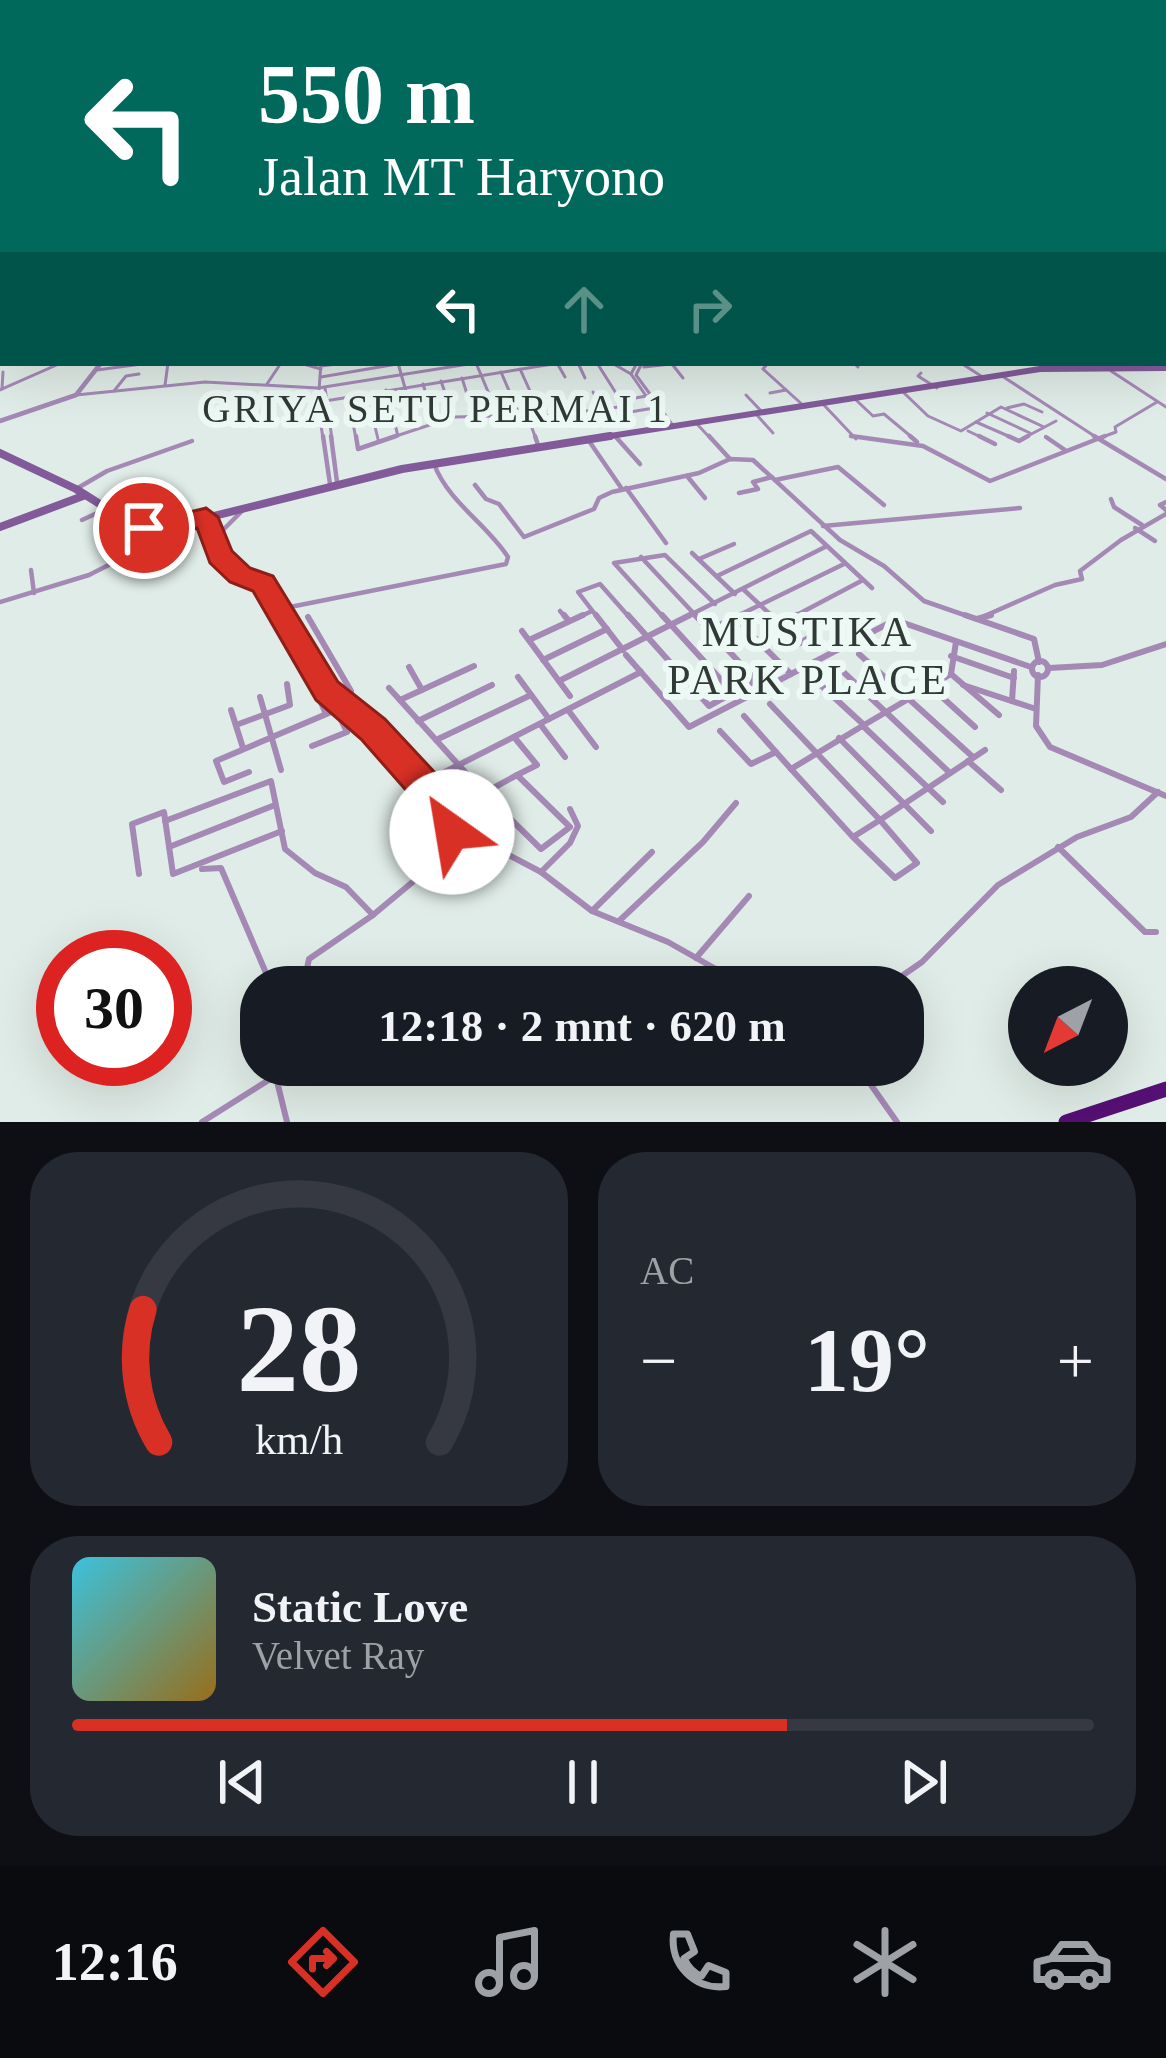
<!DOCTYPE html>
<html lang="id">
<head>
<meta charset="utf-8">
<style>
  :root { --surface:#171b24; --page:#242831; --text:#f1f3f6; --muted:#9ea1a6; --line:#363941; --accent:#d93025 }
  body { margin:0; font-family:Georgia,serif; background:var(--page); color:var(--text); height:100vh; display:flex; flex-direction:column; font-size:45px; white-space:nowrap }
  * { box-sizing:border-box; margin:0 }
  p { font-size:39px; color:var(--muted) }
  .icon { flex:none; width:66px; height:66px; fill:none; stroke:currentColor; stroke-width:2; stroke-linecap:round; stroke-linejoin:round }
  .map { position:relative; height:1122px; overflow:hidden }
  .sheet { display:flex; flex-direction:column; gap:30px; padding:30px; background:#0d0f14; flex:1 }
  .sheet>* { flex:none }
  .top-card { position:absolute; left:0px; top:0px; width:1167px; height:366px; box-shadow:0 12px 48px #0002; background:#00695c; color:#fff; overflow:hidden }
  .needle { width:78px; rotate:222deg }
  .tools { position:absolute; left:1008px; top:966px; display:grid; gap:24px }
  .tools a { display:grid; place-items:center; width:120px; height:120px; border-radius:50%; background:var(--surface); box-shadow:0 12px 48px #0002; font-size:60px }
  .speed { position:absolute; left:36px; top:930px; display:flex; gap:24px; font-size:60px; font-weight:700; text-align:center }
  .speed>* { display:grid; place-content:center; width:156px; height:156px; border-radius:50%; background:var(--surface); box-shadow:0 12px 48px #0002; line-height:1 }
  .speed .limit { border:18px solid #d22; background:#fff; color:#111 }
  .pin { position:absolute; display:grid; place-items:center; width:102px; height:102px; color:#fff; margin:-51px; border:6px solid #fff; border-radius:50%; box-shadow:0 3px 12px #0007 }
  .me { position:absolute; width:132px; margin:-66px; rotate:328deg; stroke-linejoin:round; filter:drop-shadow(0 0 9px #0008) }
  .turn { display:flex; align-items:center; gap:42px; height:252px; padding:0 60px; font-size:54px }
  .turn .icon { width:156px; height:156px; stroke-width:2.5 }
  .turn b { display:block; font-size:84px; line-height:102px }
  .lanes { display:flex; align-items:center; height:114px; padding:0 60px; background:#0003; justify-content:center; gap:60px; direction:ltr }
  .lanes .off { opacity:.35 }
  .big { font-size:90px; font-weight:700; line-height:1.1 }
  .sheet .card { flex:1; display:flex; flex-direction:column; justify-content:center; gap:18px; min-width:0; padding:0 42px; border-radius:48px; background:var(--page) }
  .sheet .dial { align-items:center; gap:0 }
  .dial svg { height:312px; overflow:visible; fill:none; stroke:var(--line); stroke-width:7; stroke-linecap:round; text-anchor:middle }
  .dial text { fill:var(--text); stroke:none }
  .song { display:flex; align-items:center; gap:36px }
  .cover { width:144px; height:144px; border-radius:18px; background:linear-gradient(135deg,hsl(190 70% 55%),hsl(40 70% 35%)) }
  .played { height:12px; border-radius:6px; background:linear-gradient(90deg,var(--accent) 70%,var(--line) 70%) }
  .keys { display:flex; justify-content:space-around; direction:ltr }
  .heat { display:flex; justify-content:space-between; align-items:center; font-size:66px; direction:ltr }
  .sheet .tiles { flex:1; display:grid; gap:30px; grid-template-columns:1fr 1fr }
  .card:last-child { grid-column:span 2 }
  .trip { position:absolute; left:240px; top:966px; width:684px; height:120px; border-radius:48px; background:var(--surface); box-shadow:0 12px 48px #0002; font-weight:700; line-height:120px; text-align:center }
  .dock { display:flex; height:192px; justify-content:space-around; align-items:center; background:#090b0e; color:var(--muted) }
  .dock .icon { width:84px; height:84px }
  .dock .on { color:var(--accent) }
  .dock b { font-size:54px; color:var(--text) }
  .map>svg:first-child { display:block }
</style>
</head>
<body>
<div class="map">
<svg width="1166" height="1122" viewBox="0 0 1166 1122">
  <rect width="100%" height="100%" fill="#e0ece7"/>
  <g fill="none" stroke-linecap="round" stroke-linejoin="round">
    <g stroke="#a489b5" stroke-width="3">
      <path d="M300,363l21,6"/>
      <path d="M321,363l-3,41 5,35"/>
      <path d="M398,363l18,64"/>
      <path d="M476,363l21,50"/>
      <path d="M557,363l8,14"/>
      <path d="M578,363l7,15"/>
      <path d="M597,363l24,38"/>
      <path d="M612,363l19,11"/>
      <path d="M637,363l-6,11 37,54"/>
      <path d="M642,363l-6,12 38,52"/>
      <path d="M768,363l-5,6 42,38"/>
      <path d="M854,363l4,4"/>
      <path d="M961,363l20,13"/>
      <path d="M672,364l11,14"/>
      <path d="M321,366l23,-3"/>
      <path d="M644,367l36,-4"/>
      <path d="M520,369l20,44"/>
      <path d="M97,370l52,-7"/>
      <path d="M1111,371l55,36"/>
      <path d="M501,372l18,42"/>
      <path d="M921,373l-3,3 19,12"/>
      <path d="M1002,376l97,63"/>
      <path d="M321,377l82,-14"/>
      <path d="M462,378l11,35"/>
      <path d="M441,381l12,35"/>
      <path d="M267,384l12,-18"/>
      <path d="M423,384l12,40"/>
      <path d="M165,385l3,-22"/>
      <path d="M325,388l7,51"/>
      <path d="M2,389l1,-17"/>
      <path d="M0,390l61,-27"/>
      <path d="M386,390l12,46"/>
      <path d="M114,391l12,-15 13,-2"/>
      <path d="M593,392l10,16"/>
      <path d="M770,393l16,-3"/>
      <path d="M904,393l24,23 33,15 40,-24 43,20"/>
      <path d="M367,394l11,45"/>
      <path d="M76,395l129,-13 113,6 157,-25"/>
      <path d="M746,395l17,18"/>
      <path d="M348,397l8,42"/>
      <path d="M856,400l17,16 11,-2 30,25"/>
      <path d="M325,401l234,-38"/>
      <path d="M823,404l33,35"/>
      <path d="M1007,408l17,-4 18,8"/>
      <path d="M630,412l24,-4"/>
      <path d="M987,413l43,20"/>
      <path d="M756,414l17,19"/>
      <path d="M529,420l7,19"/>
      <path d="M976,422l39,17"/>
      <path d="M697,424l14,15"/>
      <path d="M968,431l17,8"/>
      <path d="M387,439l67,-22 98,-2 67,-8 5,-7 28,-5"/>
      <path d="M1022,439l34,-18"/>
      <path d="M1097,439l19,-7 -1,-5 42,-25"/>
    </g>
    <g stroke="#a489b5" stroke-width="4.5">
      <path d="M323,436l7,48"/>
      <path d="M331,436l6,46"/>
      <path d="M356,436l2,13 38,-13"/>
      <path d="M535,436l4,12"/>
      <path d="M615,436l25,28"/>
      <path d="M709,436l21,23"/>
      <path d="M851,436l72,10 67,35 115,-45"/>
      <path d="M910,436l7,6"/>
      <path d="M979,436l16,8"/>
      <path d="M1008,436l11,5 9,-5"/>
      <path d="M1094,436l72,43"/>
      <path d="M1046,437l19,13"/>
      <path d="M589,441l33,48"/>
      <path d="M687,476l18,22"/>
      <path d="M775,480l63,-13 46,38"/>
      <path d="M475,485l11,14 13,5 25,33 70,-28 5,-11 13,-6 87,-19 31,-14 23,1 87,80 44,26 40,35 49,17"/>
      <path d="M626,488l40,55"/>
      <path d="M76,489l31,-18 85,-30"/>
      <path d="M739,493l19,-4 -5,-7 19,-5"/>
      <path d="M1111,499l3,8 28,18"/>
      <path d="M1166,502l-6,3 6,5"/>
      <path d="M206,517l14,39 20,19 23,8 21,35"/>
      <path d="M82,520l24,-11"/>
      <path d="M823,526l197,-18"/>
      <path d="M1135,528l20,13"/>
      <path d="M222,531l24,-24"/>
      <path d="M692,553l43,41"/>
      <path d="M641,557l57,61"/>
      <path d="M699,559l35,-15"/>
      <path d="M31,570l3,23"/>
      <path d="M717,576l94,-45 61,57"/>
      <path d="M743,589l31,29"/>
      <path d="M0,602l89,-27 69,-35 5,-8"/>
      <path d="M280,609l226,-45 2,-7c-22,-34 -59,-54 -74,-93"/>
      <path d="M560,611l6,7"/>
      <path d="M577,618l15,-7"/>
      <path d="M598,618l-20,-26 22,-8 30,34"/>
      <path d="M664,618l-50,-55 51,-8 50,49"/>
      <path d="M684,618l141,-71"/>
      <path d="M733,618l111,-54"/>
      <path d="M791,618l72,-38"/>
      <path d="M980,618l75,-33 27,-6 -2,-8 41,-31 45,-26"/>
    </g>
    <g stroke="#a489b5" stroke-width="6">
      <path d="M283,615l52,86 38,28 100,107 68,36 51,39 76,31 46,26 63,19"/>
      <path d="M564,615l5,6"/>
      <path d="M596,615l27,35"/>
      <path d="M628,615l81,91 47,-26 -61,-65"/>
      <path d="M662,615l72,79"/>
      <path d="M771,615l29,28 -9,5"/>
      <path d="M965,615l69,24 5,23"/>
      <path d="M308,617l43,74"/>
      <path d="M736,619l55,55"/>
      <path d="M977,619l14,-4"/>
      <path d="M780,624l17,-9"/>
      <path d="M709,630l31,-15"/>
      <path d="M522,631l48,65"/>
      <path d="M529,640l54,-25"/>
      <path d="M800,643l13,-8"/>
      <path d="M859,654l114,103"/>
      <path d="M626,655l63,72 206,-107 136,47"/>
      <path d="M951,656l63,22"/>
      <path d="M543,660l64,-31"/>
      <circle cx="1040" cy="669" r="8"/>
      <path d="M836,665l114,108"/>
      <path d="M409,667l13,23"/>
      <path d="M1049,668l53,-3 64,-21"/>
      <path d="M951,674l48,41"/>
      <path d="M1038,675l-2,51 14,21 116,49"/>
      <path d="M518,677l31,42"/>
      <path d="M813,678l51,47 87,-51 5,-32"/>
      <path d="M311,679l15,35"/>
      <path d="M559,681l131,-66"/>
      <path d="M963,685l73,24"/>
      <path d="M931,687l44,40"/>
      <path d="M389,688l95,105"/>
      <path d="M260,697l21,73"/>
      <path d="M400,700l74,-34"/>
      <path d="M1012,701l2,-30"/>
      <path d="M770,704l110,116 105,-70"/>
      <path d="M231,710l12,38"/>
      <path d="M568,710l28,37"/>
      <path d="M744,716l47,53 73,-44"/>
      <path d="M418,721l74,-36"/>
      <path d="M540,724l25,33"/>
      <path d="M236,725l54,-20 -3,-21"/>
      <path d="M863,726l80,76"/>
      <path d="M720,731l31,33 25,-12"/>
      <path d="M514,737l23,28 -20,10"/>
      <path d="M839,738l92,93"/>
      <path d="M436,740l95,-45"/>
      <path d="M312,746l35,-14 -11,-22"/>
      <path d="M968,761l33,29"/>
      <path d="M791,769l61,67"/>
      <path d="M249,772l-25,10 -8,-21 127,-54"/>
      <path d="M517,775l53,52 -29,22 -57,-56z"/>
      <path d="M433,778l208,-106"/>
      <path d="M880,820l37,43 -22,15 -42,-41z"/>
      <path d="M165,821l106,-40 14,68 30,24 31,14 27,28"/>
      <path d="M169,847l106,-42"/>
      <path d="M1058,847l87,85h11"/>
      <path d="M202,869l19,-1 51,119"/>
      <path d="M541,872l29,-29 8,-17 -8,-17"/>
      <path d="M139,874l-7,-50 32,-12 9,62 109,-43"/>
      <path d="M592,911l60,-59"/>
      <path d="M619,921l84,-79 33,-39"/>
      <path d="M696,958l53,-62"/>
      <path d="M288,987l18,-14 3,-14 64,-44 78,-65 1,-34"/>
      <path d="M886,987l36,-25 76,-77 79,-48 54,-20 27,-25"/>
      <path d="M261,1009v16"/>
      <path d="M273,1065l14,57"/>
      <path d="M857,1065l40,57"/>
      <path d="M202,1122l73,-46"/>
    </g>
    <path stroke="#a489b5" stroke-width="4.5" d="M0,421l76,-26 25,-32"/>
    <path stroke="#825a9a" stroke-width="6" d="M591,439l449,-70 126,-1"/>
    <g stroke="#825a9a" stroke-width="8">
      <path d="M0,453l76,36 54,34 28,7 244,-61 208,-33"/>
      <path d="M0,527l83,-31"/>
    </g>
    <path stroke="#551073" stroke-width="15" d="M1066,1122l100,-33"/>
  </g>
  <linearGradient id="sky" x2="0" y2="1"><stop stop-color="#68adc0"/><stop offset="0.54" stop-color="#f1f6f4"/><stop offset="1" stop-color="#f1f6f4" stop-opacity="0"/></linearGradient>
  <rect width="1166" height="339" fill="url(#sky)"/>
  <path fill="#d93025" stroke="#8d1f18" stroke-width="3" d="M206,508l12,9 14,34 18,17 23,8 65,106 47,37 80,86 5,27 -5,12 -13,5 -13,-5 -5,-22 -73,-83 -45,-39 -63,-109 -23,-9 -20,-19 -13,-35 -33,10 -30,-4 -3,-6c10,-10 55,-14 75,-20z"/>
  <g text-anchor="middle" stroke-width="12" stroke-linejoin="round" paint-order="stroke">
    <g font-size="39" letter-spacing="3" fill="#303935" stroke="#edf9f4">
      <text x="436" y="422">GRIYA SETU PERMAI 1</text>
    </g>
    <g font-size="42" letter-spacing="3" fill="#303935" stroke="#edf9f4">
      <text x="808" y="646">MUSTIKA<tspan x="808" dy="48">PARK PLACE</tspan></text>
    </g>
  </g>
</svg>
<div class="tools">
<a><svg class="needle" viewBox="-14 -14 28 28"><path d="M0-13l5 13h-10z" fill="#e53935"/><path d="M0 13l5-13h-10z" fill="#9ea1a6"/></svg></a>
</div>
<div class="speed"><div class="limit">30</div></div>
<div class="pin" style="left:144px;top:528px;background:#d93025"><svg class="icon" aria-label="arrive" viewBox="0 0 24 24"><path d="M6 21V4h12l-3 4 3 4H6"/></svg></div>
<svg class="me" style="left:452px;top:832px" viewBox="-20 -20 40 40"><circle r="19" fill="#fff"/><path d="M0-13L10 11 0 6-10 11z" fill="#d93025"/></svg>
<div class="trip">12:18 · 2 mnt · 620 m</div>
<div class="top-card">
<div class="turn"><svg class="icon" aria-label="left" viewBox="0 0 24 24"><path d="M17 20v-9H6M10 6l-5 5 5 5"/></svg><div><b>550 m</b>Jalan MT Haryono</div></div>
<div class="lanes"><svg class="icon" aria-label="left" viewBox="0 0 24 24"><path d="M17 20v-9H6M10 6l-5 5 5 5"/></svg><svg class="icon off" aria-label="ahead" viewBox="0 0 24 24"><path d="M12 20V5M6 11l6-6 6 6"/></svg><svg class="icon off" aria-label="right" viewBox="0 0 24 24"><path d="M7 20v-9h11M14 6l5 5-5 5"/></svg></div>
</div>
</div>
<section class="sheet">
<div class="tiles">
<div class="card dial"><svg viewBox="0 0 100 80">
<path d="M14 69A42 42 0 1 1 86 69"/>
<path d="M14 69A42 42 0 0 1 10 35" stroke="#d93025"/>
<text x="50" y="56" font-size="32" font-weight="700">28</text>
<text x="50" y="72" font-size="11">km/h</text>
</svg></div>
<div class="card"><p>AC</p>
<div class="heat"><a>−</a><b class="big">19°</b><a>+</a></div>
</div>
<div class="card">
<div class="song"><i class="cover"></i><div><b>Static Love</b><p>Velvet Ray</p></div></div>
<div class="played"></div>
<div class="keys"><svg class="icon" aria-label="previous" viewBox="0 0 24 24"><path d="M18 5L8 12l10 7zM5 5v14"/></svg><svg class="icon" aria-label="pause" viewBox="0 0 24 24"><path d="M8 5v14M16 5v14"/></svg><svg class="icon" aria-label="next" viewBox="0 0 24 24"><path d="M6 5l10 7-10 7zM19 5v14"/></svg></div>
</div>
</div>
</section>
<nav class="dock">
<b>12:16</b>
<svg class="icon on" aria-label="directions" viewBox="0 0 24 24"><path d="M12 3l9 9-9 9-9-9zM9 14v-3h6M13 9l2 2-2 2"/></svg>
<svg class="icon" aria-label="music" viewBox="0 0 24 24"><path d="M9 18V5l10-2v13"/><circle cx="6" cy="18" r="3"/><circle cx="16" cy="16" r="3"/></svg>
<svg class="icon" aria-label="phone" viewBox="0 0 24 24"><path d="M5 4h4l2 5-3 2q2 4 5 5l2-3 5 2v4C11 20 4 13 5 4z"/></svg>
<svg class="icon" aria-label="climate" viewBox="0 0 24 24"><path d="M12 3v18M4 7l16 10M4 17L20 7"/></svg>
<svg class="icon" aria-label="car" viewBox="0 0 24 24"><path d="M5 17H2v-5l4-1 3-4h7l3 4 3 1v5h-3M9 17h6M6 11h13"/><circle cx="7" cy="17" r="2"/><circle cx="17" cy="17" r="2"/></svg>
</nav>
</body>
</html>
